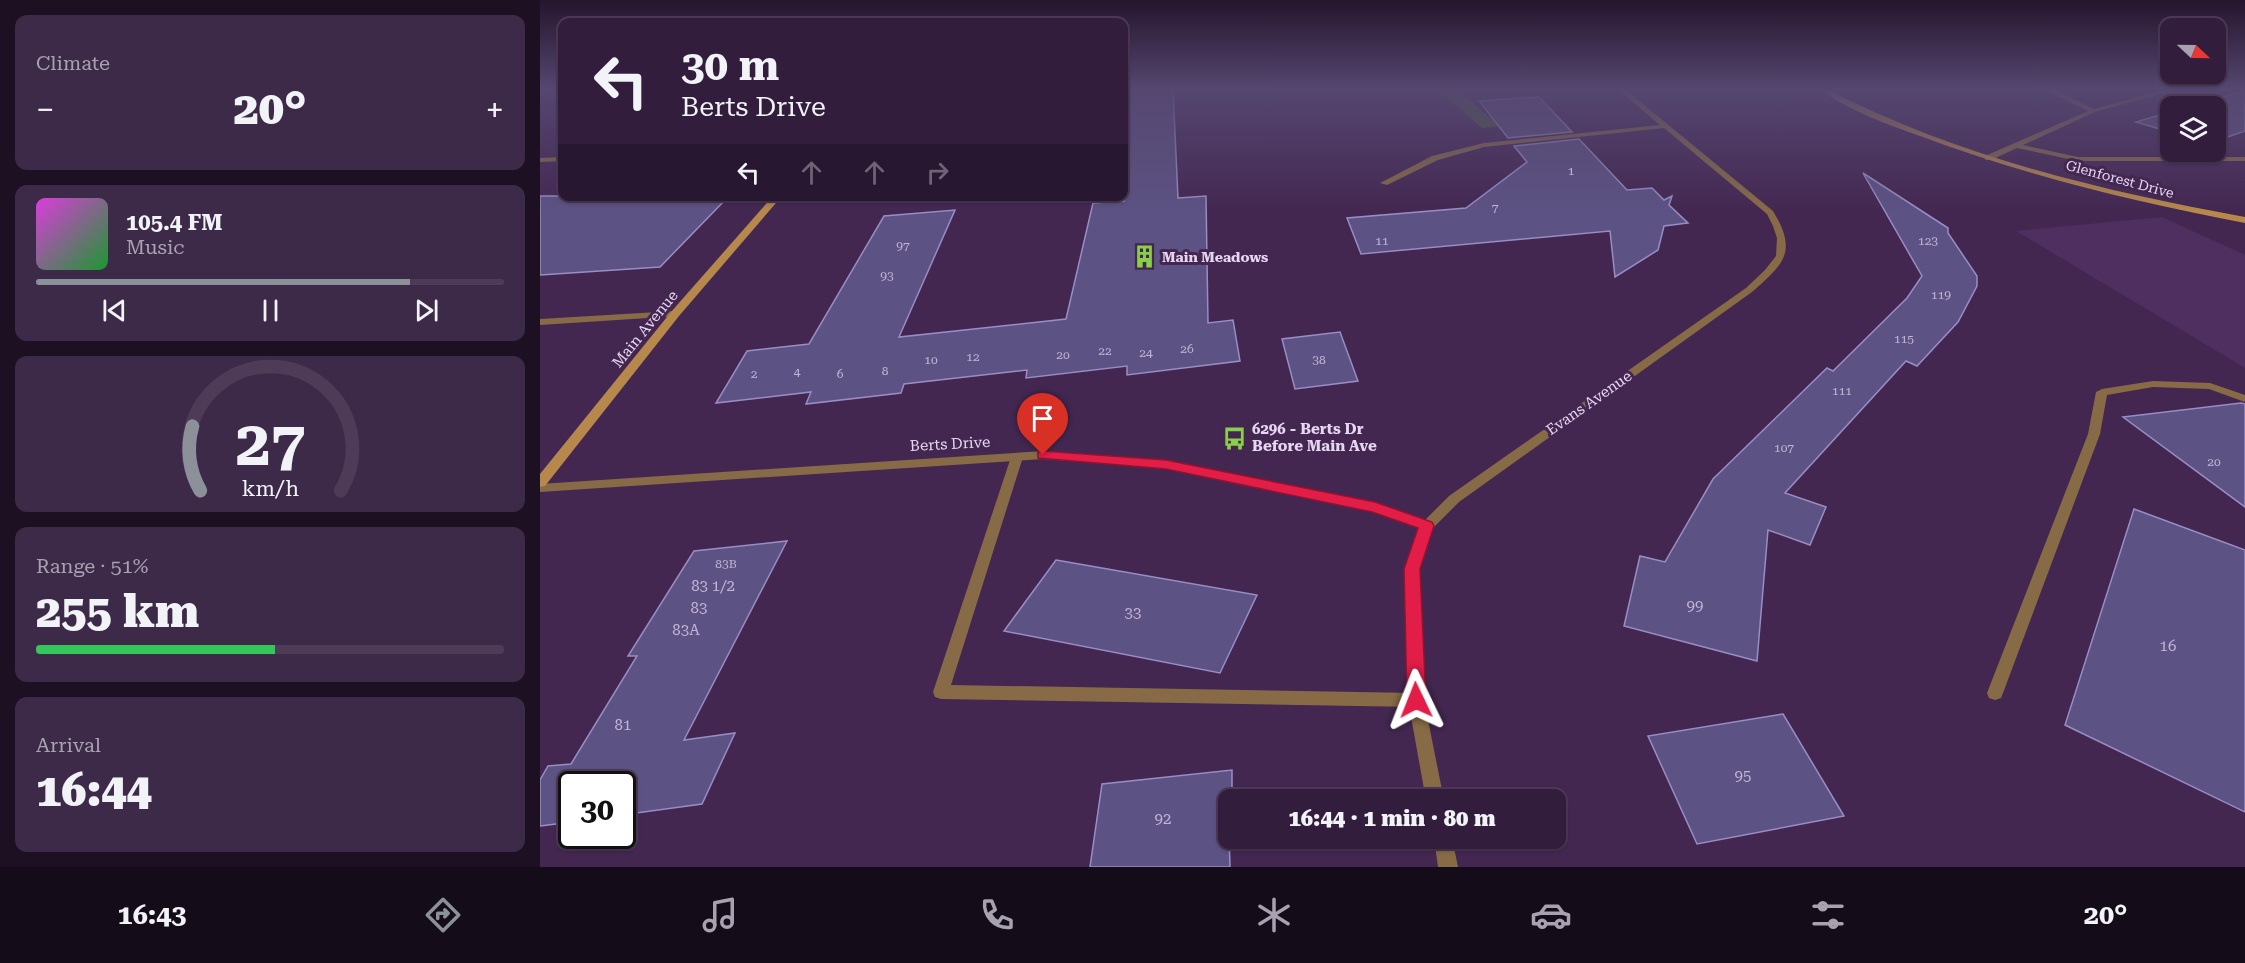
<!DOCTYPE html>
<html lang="en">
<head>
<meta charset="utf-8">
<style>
  :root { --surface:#321d3d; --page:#3d2a48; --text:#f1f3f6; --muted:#a8a2b0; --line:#4d3b57; --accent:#8c9099 }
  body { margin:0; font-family:"Roboto Serif",serif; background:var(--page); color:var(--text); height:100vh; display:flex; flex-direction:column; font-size:22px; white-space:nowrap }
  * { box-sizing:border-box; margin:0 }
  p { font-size:20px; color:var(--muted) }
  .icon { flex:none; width:33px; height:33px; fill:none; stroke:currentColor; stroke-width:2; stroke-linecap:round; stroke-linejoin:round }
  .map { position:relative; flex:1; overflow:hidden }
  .panel { display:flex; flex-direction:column; gap:15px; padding:15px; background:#1c1022; width:540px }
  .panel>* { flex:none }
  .banner { position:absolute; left:18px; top:18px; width:570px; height:183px; border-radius:12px; box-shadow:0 2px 4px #0004,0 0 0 2px var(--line); background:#321d3d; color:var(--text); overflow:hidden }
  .needle { width:39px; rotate:112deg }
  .controls { position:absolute; left:1620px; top:18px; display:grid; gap:12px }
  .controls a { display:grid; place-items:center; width:66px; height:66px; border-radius:12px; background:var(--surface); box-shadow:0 2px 4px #0004,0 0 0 2px var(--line); font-size:30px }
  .speed { position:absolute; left:18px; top:771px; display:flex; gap:12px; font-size:30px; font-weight:700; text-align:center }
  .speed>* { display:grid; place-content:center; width:78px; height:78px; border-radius:50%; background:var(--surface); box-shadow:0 2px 4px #0004,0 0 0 2px var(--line); line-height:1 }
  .speed .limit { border:3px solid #111; border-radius:9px; background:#fff; color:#111 }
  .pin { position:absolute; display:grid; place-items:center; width:51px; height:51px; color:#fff; margin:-62px -26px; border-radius:50% 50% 50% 0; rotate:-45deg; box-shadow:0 0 6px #0007 }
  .pin .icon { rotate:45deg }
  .me { position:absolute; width:66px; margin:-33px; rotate:358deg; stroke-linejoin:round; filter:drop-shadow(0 0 4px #0008) }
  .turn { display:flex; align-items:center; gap:21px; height:126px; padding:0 24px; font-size:27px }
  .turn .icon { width:78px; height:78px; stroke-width:2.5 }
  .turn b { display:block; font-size:42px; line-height:51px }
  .lanes { display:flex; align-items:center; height:57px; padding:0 24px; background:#0003; justify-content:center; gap:30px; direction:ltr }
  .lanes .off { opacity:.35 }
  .big { font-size:45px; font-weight:800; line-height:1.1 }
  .panel .card { flex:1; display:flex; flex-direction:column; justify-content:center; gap:9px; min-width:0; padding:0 21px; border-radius:12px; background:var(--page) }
  .panel .dial { align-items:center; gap:0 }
  .dial svg { height:156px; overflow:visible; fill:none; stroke:var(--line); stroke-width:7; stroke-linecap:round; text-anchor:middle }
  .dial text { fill:var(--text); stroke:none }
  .song { display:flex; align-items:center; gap:18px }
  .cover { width:72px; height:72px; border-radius:9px; background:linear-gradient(135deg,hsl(300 70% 55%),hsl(130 70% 35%)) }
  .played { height:6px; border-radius:3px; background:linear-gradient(90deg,var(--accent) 80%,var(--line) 80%) }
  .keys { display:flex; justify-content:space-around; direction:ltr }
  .heat { display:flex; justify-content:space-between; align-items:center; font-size:33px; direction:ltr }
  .charge { height:9px; border-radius:4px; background:linear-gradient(90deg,#34c759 51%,var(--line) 0) }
  .trip { position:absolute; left:678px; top:789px; width:348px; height:60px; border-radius:12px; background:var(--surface); box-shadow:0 2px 4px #0004,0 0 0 2px var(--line); font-weight:800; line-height:60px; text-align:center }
  .dock { display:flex; height:96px; justify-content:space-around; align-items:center; background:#140c18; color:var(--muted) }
  .dock .icon { width:42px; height:42px }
  .dock .active { color:var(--accent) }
  .dock b { font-size:27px; color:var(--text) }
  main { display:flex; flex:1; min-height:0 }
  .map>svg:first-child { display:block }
</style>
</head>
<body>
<main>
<section class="panel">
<div class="card"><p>Climate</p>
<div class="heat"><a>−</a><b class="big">20°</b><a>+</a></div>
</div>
<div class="card">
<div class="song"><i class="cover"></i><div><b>105.4 FM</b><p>Music</p></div></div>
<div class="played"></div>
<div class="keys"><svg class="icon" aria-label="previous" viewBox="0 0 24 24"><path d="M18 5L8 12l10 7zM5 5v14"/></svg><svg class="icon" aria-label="pause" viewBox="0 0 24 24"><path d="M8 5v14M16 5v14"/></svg><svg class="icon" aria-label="next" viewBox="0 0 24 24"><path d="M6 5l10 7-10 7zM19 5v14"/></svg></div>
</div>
<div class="card dial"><svg viewBox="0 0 100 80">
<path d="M14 69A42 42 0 1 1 86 69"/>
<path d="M14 69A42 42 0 0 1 10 36" stroke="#8c9099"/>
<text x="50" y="56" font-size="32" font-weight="700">27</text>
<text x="50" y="72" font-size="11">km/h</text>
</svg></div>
<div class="card"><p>Range · 51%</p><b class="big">255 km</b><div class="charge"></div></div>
<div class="card"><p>Arrival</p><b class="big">16:44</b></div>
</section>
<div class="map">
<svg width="1705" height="867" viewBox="0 0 1705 867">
  <rect width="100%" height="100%" fill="#432751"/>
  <path fill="#4e2f5f" d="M1622,217l83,38v113l-229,-137z"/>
  <path fill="#485f37" d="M899,90h19l42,36 -18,2z"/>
  <g fill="#5c5283" stroke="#988ec4" stroke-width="1.5">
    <path d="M584,90h49l5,108 28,-2 2,127 25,-3 7,41 -113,14v-9l-101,12 1,-8 -123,14 -3,9 -95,11 5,-12 -95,11 31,-52 62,-7 75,-128 71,-6 -56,127 167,-18 27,-116 31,-2z"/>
    <path d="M1705,91v40l-29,10v-35h-26z"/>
    <path d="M999,97l33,35 -64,6 -29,-37z"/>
    <path d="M1630,112v20l-34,-10z"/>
    <path d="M1039,139l48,51 25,-2 12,12 8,-4 -3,9 19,18 -24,3 -6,24 -43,27 -5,-46 -249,23 -14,-36 119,-10 61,-46 -13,-16z"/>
    <path d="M1323,173l85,55v5l29,43v10l-19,36 -41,44 -11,-5 -121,132 41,14 -16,38 -42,-15 -11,131 -133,-35 16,-70 25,6 48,-83 114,-111 6,3 74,-73 15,-22z"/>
    <path d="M0,196h189l-69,71 -120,8z"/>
    <path d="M800,332l18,49 -63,8 -13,-50z"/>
    <path d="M1701,403l4,1v103l-122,-90z"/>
    <path d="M1594,509l111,41v262l-180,-87z"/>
    <path d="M247,541l-103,199 51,-7 -33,71 -80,11v-31h-50v38l-32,4v-46l8,-14 23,-2 66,-108h-9l66,-105z"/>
    <path d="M516,560l201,35 -37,78 -216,-42z"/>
    <path d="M1243,714l61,102 -147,28 -49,-108z"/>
    <path d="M692,770v30h-4l2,67h-140l12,-83z"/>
  </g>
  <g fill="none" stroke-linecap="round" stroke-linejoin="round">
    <g fill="#876b46" fill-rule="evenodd">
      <path d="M1506,90h8l40,19 69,-19h11l-79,22 -72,33 55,12h167v4h-167l-61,-13 -26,12h-6v-4l103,-45z"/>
      <path d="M1613,381l57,2 35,12v7l-36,-13 -56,-2 -46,8 -7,39 -97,259 -2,5 -6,2 -6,-2 -2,-5 101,-259 8,-42 6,-3z"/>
      <path d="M477,453l6,4 -72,228 465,8 6,2 2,5 -2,5 -6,2 -475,-8 -6,-2 -2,-5 78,-235z"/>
    </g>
    <g fill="#876b46" fill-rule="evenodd">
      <path d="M1079,90h7l147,121c25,41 11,53 -21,81l-293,210 -26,26 -14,41 5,131 20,100h-18l-18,-100 -3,-131 14,-41 -47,-17 -206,-43 -123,-9 -503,33v-8l503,-33 123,9 209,43 50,17 24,-24 297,-208 19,-18 11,-14 1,-18 -4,-12 -6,-12 -103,-86 -180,19 -46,13 -51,25 -7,-2 52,-27 52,-13 176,-18z"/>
      <path d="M22,157v4l-22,1v-4z"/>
      <path d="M135,311l4,1v4l-139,9v-6z"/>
      <path d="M894,838h18l6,29h-20z"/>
    </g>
    <g fill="#b6884c" fill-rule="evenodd">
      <path d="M1281,90h8c126,66 277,102 416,127v6c-110,-21 -221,-48 -325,-87 -33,-12 -71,-25 -99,-46z"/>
      <path d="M233,196h9l-103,120 -134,170 -5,1v-13l131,-162z"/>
    </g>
  </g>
  <linearGradient id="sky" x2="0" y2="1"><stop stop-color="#25152d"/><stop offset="0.42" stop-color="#554770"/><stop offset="1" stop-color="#554770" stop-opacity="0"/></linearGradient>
  <rect width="1705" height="212" fill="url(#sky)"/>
  <path fill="#e11d48" stroke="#92132f" stroke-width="1.5" d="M503,451l123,9 209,42 57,20 2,4 -14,43 6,131 -3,5 -7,3 -6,-3 -3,-5 -3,-131 14,-41 -46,-16 -206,-43 -128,-11v-6z"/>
  <defs>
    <symbol id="building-bare" viewBox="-9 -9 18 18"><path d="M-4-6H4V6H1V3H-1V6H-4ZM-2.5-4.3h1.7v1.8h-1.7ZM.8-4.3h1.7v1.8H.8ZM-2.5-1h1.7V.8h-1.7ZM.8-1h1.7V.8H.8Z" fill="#89cf49" stroke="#432751" stroke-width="2.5" paint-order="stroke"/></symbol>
    <symbol id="bus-bare" viewBox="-9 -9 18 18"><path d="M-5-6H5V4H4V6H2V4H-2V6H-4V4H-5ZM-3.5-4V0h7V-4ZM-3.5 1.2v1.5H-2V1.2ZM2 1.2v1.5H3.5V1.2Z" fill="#89cf49" stroke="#432751" stroke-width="2.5" paint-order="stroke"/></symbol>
  </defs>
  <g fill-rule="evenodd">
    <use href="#building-bare" x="588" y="240" width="33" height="33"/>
    <use href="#bus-bare" x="678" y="422" width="33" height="33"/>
  </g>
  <g text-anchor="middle" stroke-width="6" stroke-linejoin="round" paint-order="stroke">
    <g font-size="12" fill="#c4b5d6">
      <text x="1031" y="175">1</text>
      <text x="955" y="212">7</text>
      <text x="842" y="245">11</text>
      <text x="1388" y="245">123</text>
      <text x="363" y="250">97</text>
      <text x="347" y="280">93</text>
      <text x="1401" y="299">119</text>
      <text x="1364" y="343">115</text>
      <text x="647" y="353">26</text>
      <text x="565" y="355">22</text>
      <text x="606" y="357">24</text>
      <text x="523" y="359">20</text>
      <text x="433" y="361">12</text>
      <text x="391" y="364">10</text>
      <text x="779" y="364">38</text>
      <text x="345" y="375">8</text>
      <text x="257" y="376">4</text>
      <text x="214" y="378">2</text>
      <text x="300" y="378">6</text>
      <text x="1302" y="395">111</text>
      <text x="1244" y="452">107</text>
      <text x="1674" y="466">20</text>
      <text x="186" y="568">83B</text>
    </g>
    <g font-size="14" fill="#e7d6f1" stroke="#432751">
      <text transform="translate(1580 179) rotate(15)" y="5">Glenforest Drive</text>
    </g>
    <g font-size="14" font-weight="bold" fill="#e7d6f1" stroke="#432751" text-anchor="start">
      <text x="622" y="262">Main Meadows</text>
    </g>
    <g font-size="15" fill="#e7d6f1" stroke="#432751">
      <text transform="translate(105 329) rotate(-51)" y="5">Main Avenue</text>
      <text transform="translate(1049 403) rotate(-35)" y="5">Evans Avenue</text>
      <text transform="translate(410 444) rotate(-3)" y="5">Berts Drive</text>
    </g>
    <g font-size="15" font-weight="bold" fill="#e7d6f1" stroke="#432751" text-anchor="start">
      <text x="712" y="434">6296 - Berts Dr<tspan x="712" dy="17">Before Main Ave</tspan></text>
    </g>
    <g font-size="15" fill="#c4b5d6">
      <text x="173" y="591">83 1/2</text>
      <text x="1155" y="611">99</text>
      <text x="159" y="613">83</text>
      <text x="593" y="618">33</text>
      <text x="146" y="635">83A</text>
      <text x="1628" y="651">16</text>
      <text x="83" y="730">81</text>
      <text x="1203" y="781">95</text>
      <text x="623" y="824">92</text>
    </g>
  </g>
</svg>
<div class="controls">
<a><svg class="needle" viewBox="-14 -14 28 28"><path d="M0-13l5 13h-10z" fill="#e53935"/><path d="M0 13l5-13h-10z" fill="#a8a2b0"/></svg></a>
<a><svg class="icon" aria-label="layers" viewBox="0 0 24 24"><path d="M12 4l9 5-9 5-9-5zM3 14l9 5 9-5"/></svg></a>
</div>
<div class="speed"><div class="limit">30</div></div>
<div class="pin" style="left:503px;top:455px;background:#d93025"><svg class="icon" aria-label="arrive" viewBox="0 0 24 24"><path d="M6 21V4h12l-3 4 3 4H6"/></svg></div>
<svg class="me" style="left:876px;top:700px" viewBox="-20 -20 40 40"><path d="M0-17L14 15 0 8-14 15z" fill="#e11d48" stroke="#fff" stroke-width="4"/></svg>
<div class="trip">16:44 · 1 min · 80 m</div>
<div class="banner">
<div class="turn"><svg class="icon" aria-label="left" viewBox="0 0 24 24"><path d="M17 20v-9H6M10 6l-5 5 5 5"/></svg><div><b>30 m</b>Berts Drive</div></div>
<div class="lanes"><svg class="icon" aria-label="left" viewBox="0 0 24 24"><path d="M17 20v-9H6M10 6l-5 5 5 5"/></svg><svg class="icon off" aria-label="ahead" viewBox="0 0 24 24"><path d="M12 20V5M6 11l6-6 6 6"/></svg><svg class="icon off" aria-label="ahead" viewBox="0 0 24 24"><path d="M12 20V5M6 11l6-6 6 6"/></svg><svg class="icon off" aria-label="right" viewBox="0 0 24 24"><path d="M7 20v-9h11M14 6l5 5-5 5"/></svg></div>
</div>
</div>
</main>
<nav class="dock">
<b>16:43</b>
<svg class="icon active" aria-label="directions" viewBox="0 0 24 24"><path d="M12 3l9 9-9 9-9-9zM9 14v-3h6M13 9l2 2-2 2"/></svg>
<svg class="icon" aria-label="music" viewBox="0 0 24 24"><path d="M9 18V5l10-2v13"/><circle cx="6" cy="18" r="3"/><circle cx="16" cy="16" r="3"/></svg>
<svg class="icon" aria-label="phone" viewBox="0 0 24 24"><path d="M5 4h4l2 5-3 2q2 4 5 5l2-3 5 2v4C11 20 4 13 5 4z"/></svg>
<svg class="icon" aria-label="climate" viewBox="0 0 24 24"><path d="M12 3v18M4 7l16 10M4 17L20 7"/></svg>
<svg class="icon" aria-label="car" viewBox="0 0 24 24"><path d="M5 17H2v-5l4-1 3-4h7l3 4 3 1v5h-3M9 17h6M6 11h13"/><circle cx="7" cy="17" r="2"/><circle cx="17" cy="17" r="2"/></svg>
<svg class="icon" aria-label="filters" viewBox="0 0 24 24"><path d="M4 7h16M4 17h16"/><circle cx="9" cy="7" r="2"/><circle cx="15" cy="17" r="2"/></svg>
<b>20°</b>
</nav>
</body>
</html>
